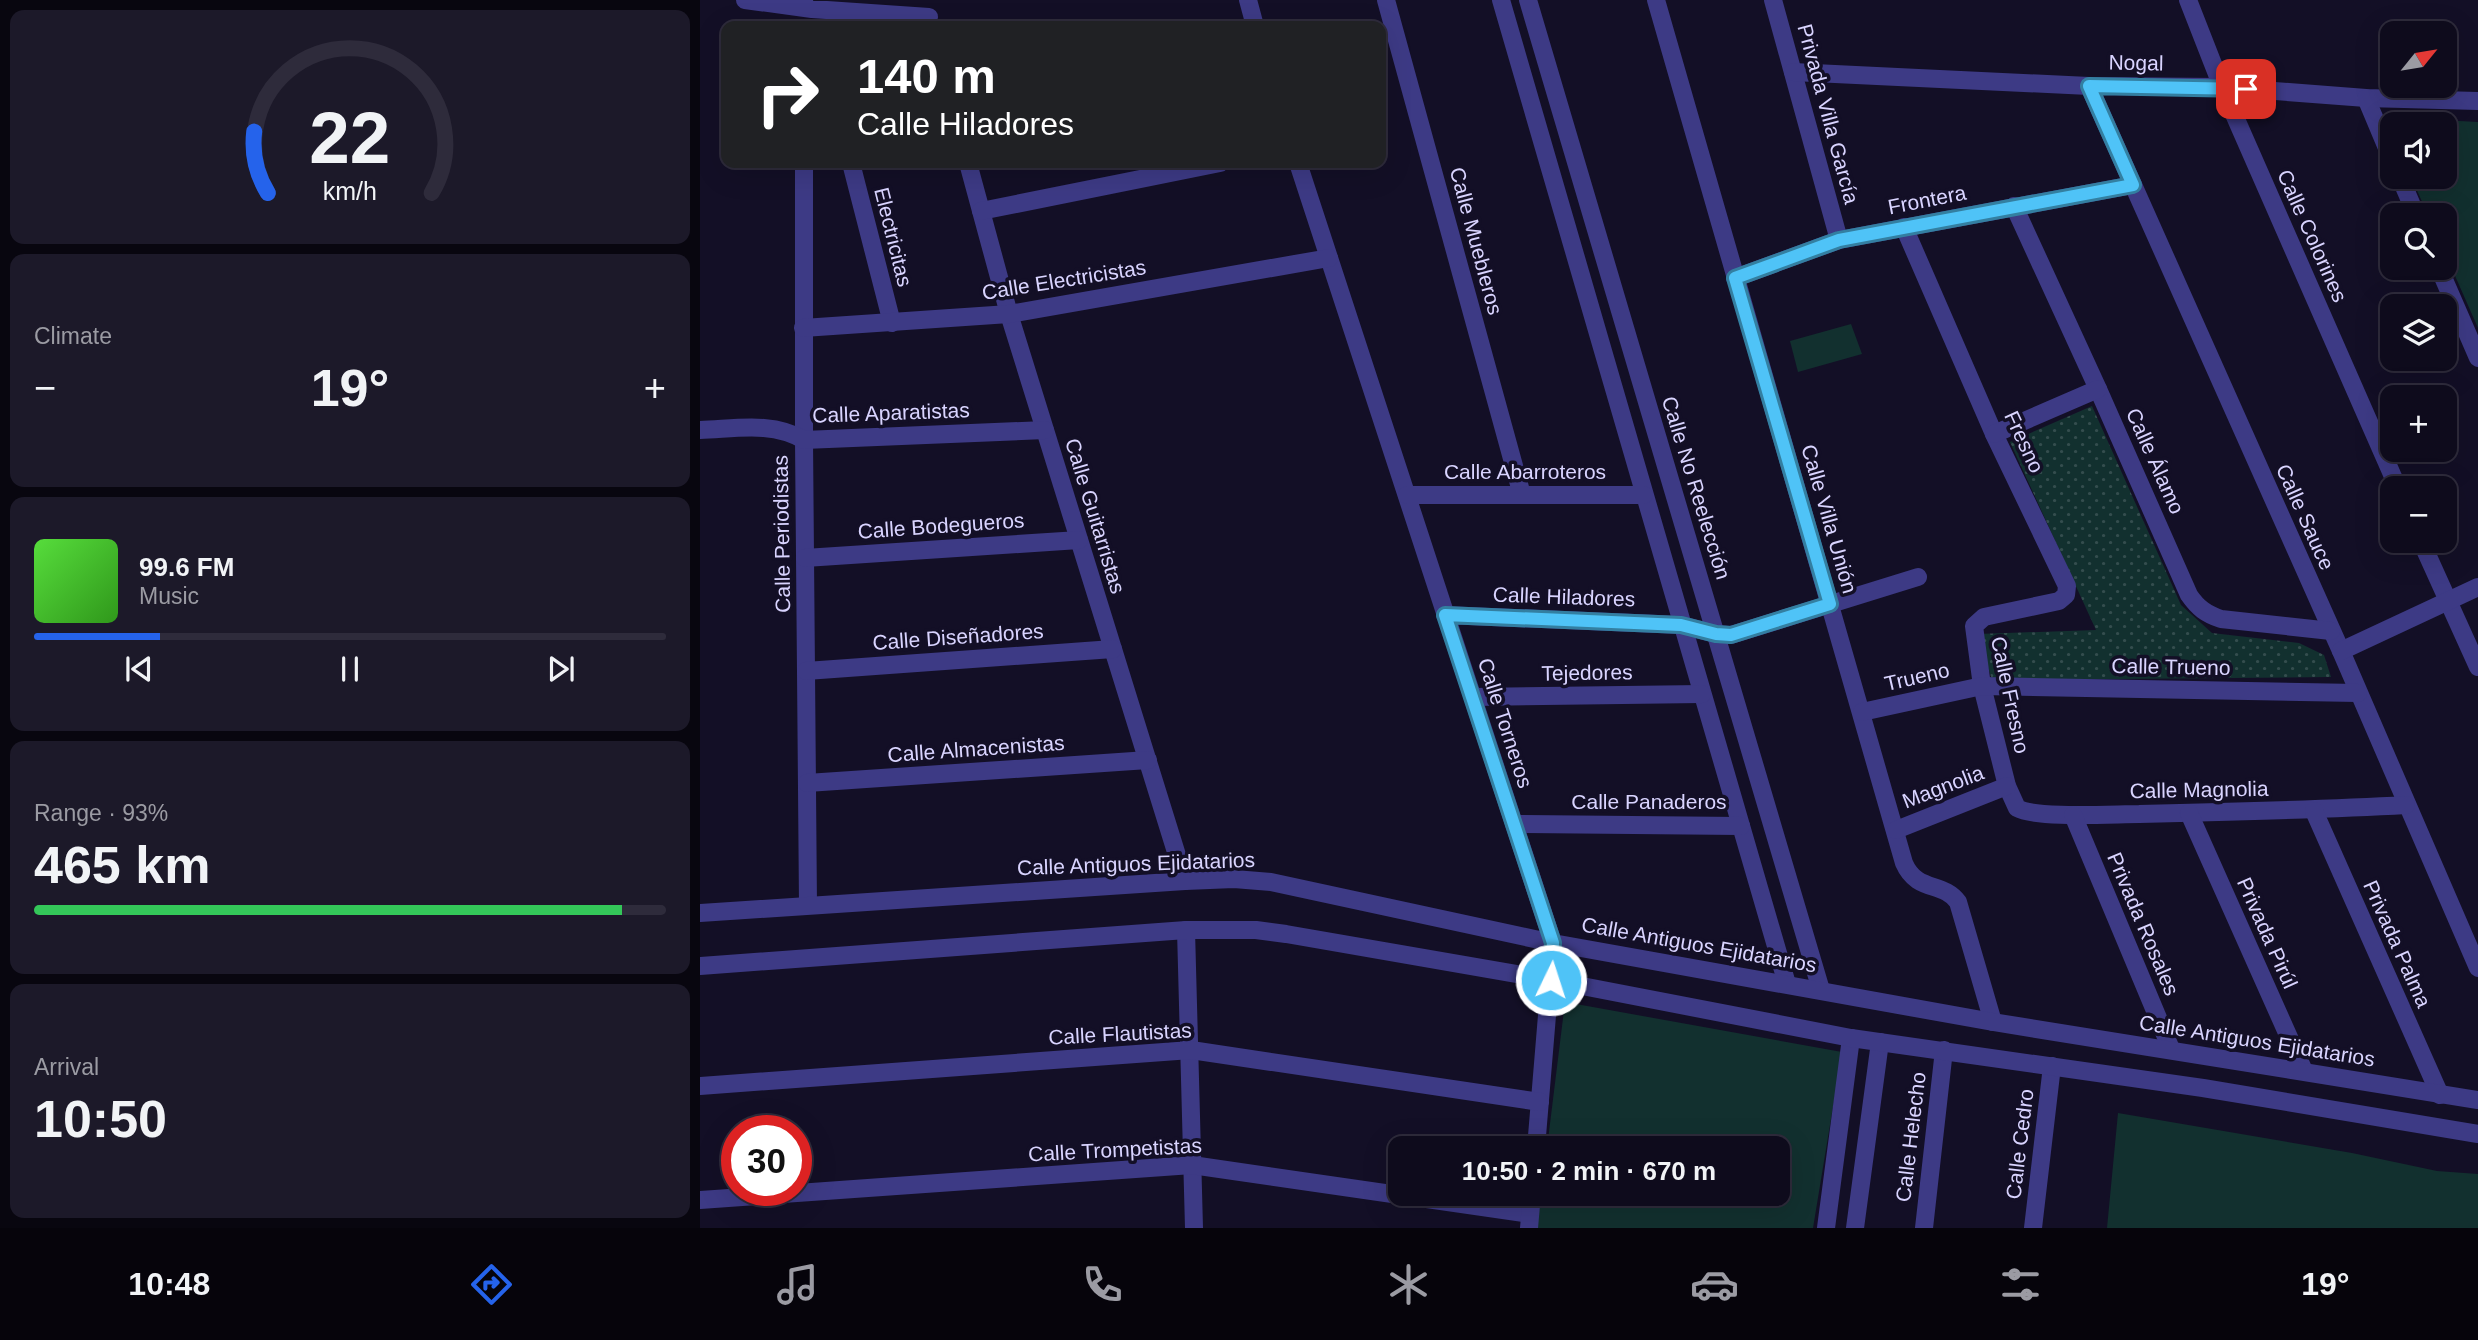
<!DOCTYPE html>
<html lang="en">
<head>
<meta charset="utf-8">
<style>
  :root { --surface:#0e0b1c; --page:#1c1929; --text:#f1f3f6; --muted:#9b9ba3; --line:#2e2b3b; --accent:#2563eb }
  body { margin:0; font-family:Arial,sans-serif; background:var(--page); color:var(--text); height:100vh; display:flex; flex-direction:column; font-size:26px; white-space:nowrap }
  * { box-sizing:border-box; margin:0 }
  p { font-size:23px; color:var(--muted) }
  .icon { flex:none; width:38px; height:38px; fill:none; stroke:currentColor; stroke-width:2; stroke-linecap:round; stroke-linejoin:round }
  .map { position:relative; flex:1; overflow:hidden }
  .panel { display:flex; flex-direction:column; gap:10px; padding:10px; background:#08060f; width:700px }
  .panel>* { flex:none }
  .top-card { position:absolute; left:21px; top:21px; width:665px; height:147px; border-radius:14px; box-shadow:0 7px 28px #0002,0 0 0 2px var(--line); background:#202124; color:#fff; overflow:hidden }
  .needle { width:46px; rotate:60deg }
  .controls { position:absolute; left:1680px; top:21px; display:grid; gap:14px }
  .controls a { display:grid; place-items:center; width:77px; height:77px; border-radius:14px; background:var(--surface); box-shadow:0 7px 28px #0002,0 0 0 2px var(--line); font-size:35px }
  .speed { position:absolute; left:21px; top:1115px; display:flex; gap:14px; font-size:35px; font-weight:700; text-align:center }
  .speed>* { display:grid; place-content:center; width:91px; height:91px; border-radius:50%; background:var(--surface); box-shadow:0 7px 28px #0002,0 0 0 2px var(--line); line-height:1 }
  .speed .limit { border:10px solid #d22; background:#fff; color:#111 }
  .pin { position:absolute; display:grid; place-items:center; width:60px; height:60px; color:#fff; margin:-30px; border-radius:14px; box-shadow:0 4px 10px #0006 }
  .me { position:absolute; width:77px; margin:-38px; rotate:4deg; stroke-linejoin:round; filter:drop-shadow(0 0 5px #0008) }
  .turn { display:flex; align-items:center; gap:24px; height:147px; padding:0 21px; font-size:32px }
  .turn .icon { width:91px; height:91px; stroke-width:2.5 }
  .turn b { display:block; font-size:49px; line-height:60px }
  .big { font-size:52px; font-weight:800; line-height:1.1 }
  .panel .card { flex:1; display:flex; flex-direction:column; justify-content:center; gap:10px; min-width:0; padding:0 24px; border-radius:14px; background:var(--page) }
  .panel .dial { align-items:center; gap:0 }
  .dial svg { height:182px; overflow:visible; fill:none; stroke:var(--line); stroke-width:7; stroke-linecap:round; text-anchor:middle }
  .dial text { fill:var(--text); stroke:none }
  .song { display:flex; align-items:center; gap:21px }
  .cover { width:84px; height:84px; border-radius:10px; background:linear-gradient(135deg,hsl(110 70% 55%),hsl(110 70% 35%)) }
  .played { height:7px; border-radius:4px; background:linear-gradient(90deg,var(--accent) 20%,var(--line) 20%) }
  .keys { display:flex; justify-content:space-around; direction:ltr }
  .heat { display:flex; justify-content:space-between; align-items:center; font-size:38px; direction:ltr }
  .charge { height:10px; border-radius:5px; background:linear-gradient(90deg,#34c759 93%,var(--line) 0) }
  .trip { position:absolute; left:688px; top:1136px; width:402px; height:70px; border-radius:14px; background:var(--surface); box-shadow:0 7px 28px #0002,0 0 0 2px var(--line); font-weight:800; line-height:70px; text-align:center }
  .tab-bar { display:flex; height:112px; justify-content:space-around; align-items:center; background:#06040b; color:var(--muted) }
  .tab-bar .icon { width:49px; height:49px }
  .tab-bar .active { color:var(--accent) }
  .tab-bar b { font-size:32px; color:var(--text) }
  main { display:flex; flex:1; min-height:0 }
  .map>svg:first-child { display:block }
</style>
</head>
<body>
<main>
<section class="panel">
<div class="card dial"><svg viewBox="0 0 100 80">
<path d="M14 69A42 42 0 1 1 86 69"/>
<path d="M14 69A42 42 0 0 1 8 42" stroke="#2563eb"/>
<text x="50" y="56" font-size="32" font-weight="700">22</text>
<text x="50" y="72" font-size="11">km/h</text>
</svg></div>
<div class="card"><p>Climate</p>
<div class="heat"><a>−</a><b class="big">19°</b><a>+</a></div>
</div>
<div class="card">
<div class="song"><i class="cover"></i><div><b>99.6 FM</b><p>Music</p></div></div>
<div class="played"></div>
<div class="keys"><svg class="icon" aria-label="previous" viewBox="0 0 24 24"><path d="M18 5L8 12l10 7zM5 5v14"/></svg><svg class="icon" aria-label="pause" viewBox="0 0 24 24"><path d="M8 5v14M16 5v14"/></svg><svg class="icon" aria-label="next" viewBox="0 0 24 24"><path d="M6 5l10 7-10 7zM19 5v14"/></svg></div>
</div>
<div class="card"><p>Range · 93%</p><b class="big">465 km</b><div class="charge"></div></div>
<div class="card"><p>Arrival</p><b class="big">10:50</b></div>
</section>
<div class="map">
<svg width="1778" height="1228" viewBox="0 0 1778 1228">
  <defs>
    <pattern id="park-dots" width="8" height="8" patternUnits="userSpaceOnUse" patternTransform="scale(1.75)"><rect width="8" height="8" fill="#12302f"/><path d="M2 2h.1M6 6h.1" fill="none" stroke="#344d4e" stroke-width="1.8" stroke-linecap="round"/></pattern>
  </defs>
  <rect width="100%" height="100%" fill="#130f26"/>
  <g fill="#12302f">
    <path d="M1685,117l93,5v206l-33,-75v-38h-17l-17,-38h34v-53h-53v11z"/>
    <path d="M1151,324l11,30 -64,18 -8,-31z"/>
    <path d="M865,1002l277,50 -29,176h-276l4,-34h237v-46h-231z"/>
    <path d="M1418,1113l234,40 85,18 41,3v54h-371z"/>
  </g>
  <path fill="url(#park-dots)" d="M1392,406l89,199 31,28 87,10 25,12 7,22 -339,3 -14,-46 118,-4 -86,-188z"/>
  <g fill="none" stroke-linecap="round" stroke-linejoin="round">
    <g stroke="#3d3a85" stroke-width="18">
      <path d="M45,0l67,9 117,8"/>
      <path d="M548,0l7,26"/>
      <path d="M686,0l136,495"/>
      <path d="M801,0l286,984"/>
      <path d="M828,0l293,990"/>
      <path d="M956,0l248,863c13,30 39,18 54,39l35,120"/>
      <path d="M1073,0l66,240"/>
      <path d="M1488,0l34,87 176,401"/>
      <path d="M1093,72l296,14 133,1 144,11 112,3"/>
      <path d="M1389,86l252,565 137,317"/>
      <path d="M1666,98l26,62"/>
      <path d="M104,163v277l4,465"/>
      <path d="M151,163l41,160"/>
      <path d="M268,163l41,151 176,567"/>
      <path d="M598,163l255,780 -17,205"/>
      <path d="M1700,177l16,38"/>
      <path d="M1314,206l84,183 91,206c9,13 17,19 32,24l110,12"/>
      <path d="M281,211l239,-48"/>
      <path d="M1204,227l90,207 73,152 -1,9 -7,6 -75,16 -10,9 8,60 25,100 10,22c19,11 96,6 122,6 89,-2 178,-4 267,-9"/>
      <path d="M1739,268l39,90"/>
      <path d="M1035,278l104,-38 294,-55"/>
      <path d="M103,328l206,-14 320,-56"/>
      <path d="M0,430c35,-1 72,-9 104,10l241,-10"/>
      <path d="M1294,434l104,-45"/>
      <path d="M707,495h237"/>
      <path d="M1721,541l57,126"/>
      <path d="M105,558l274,-18"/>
      <path d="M745,615l236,10 35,9 15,1 187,-58"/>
      <path d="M1641,651l137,-64"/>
      <path d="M106,671l307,-22"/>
      <path d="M773,697l229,-3"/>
      <path d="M1162,712l120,-26 376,7"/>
      <path d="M107,783l341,-23"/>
      <path d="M1614,811l126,284"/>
      <path d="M1489,813l115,258"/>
      <path d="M1373,815l98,234"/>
      <path d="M814,824l227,2"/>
      <path d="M1196,830l111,-44"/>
      <path d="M486,930l8,298"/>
      <path d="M0,1086l491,-36 349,52"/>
      <path d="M0,1200l492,-35 338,49"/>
      <path d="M829,1228l3,-34"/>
      <path d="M1126,1228l25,-190"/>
      <path d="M1155,1228l25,-186"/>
      <path d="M1224,1228l20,-178"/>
      <path d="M1333,1228l19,-162"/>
    </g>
    <g stroke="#3d3a85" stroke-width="18">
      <path d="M0,913l485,-32 49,-2 37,3 282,61 440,79 485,78"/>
      <path d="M0,966l486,-36h70l30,4 265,46 300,58 352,50 275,46"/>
    </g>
  </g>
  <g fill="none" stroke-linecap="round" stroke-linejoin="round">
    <defs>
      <path id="route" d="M851,980l2,-37 -108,-328 236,10 35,9 15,1 99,-31 -95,-326 104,-38 294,-55 -44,-99 157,3"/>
    </defs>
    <use href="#route" stroke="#337fa1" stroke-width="18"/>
    <use href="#route" stroke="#4fc3f7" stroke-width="12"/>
  </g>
  <g text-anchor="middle" stroke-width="7" stroke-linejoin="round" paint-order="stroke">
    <g font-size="21" fill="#d9d4ff" stroke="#130f26">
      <text transform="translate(1436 63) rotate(1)" y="7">Nogal</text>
      <text transform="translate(1128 114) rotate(75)" y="7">Privada Villa García</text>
      <text transform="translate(1227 200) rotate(-11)" y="7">Frontera</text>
      <text transform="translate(1612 236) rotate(66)" y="7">Calle Colorines</text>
      <text transform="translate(193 237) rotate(76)" y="7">Electricitas</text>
      <text transform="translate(776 241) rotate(75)" y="7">Calle Muebleros</text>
      <text transform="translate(364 280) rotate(-9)" y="7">Calle Electricistas</text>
      <text transform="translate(191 413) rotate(-2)" y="7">Calle Aparatistas</text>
      <text transform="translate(1324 442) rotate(65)" y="7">Fresno</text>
      <text transform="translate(1455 461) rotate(66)" y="7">Calle Álamo</text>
      <text x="825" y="479">Calle Abarroteros</text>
      <text transform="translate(996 488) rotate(73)" y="7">Calle No Reelección</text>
      <text transform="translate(395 516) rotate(73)" y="7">Calle Guitarristas</text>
      <text transform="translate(1605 517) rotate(66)" y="7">Calle Sauce</text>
      <text transform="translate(1129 519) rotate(74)" y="7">Calle Villa Unión</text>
      <text transform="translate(241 526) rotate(-4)" y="7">Calle Bodegueros</text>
      <text transform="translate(82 534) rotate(-91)" y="7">Calle Periodistas</text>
      <text transform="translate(864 597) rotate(2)" y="7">Calle Hiladores</text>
      <text transform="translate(258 637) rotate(-4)" y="7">Calle Diseñadores</text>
      <text transform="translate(1471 667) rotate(1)" y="7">Calle Trueno</text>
      <text transform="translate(887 673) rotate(-1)" y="7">Tejedores</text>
      <text transform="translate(1217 677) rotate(-13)" y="7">Trueno</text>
      <text transform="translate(1310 695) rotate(78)" y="7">Calle Fresno</text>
      <text transform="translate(805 723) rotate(72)" y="7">Calle Torneros</text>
      <text transform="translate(276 749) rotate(-4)" y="7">Calle Almacenistas</text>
      <text transform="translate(1243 787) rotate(-21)" y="7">Magnolia</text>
      <text transform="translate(1499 790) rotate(-1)" y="7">Calle Magnolia</text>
      <text x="949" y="809">Calle Panaderos</text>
      <text transform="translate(436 864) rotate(-2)" y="7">Calle Antiguos Ejidatarios</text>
      <text transform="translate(1443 924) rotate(67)" y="7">Privada Rosales</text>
      <text transform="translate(1567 933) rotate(66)" y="7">Privada Pirúl</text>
      <text transform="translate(1697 944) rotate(66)" y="7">Privada Palma</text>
      <text transform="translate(999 945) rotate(10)" y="7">Calle Antiguos Ejidatarios</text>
      <text transform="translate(420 1034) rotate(-3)" y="7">Calle Flautistas</text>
      <text transform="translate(1557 1041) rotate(9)" y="7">Calle Antiguos Ejidatarios</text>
      <text transform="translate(1211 1137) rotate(-83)" y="7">Calle Helecho</text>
      <text transform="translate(1320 1144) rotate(-83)" y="7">Calle Cedro</text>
      <text transform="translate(415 1150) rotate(-3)" y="7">Calle Trompetistas</text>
    </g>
  </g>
</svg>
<div class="controls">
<a><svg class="needle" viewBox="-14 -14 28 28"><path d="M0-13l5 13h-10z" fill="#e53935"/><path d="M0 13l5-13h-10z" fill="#9b9ba3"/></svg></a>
<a><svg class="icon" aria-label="sound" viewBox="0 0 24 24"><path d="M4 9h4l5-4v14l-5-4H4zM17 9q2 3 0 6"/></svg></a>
<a><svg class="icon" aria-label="search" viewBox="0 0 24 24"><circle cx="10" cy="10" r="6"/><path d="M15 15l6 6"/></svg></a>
<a><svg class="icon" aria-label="layers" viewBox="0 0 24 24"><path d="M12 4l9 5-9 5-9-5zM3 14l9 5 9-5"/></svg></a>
<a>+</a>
<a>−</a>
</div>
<div class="speed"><div class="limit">30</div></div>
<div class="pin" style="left:1546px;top:89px;background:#d93025"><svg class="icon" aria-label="arrive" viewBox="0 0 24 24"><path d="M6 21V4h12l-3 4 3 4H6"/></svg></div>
<svg class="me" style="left:851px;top:980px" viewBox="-20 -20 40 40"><circle r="17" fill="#4fc3f7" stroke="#fff" stroke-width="3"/><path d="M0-11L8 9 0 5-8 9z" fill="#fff"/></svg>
<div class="trip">10:50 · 2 min · 670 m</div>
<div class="top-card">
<div class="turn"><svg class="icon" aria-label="right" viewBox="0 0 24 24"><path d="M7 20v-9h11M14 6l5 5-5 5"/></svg><div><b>140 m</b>Calle Hiladores</div></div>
</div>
</div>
</main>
<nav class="tab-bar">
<b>10:48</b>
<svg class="icon active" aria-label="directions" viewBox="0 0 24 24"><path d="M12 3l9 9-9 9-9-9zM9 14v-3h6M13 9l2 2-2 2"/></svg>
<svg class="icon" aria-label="music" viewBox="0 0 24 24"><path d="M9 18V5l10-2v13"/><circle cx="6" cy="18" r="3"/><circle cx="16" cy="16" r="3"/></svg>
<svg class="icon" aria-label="phone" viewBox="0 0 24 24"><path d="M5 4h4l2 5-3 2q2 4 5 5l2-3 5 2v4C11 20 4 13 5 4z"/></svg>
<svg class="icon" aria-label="climate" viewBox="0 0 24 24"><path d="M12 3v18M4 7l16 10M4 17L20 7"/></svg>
<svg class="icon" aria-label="car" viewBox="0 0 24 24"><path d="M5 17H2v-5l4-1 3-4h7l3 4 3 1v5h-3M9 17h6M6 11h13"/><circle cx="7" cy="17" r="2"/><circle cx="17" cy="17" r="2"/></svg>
<svg class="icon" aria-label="filters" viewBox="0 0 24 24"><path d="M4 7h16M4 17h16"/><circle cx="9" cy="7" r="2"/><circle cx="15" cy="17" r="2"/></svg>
<b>19°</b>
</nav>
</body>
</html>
